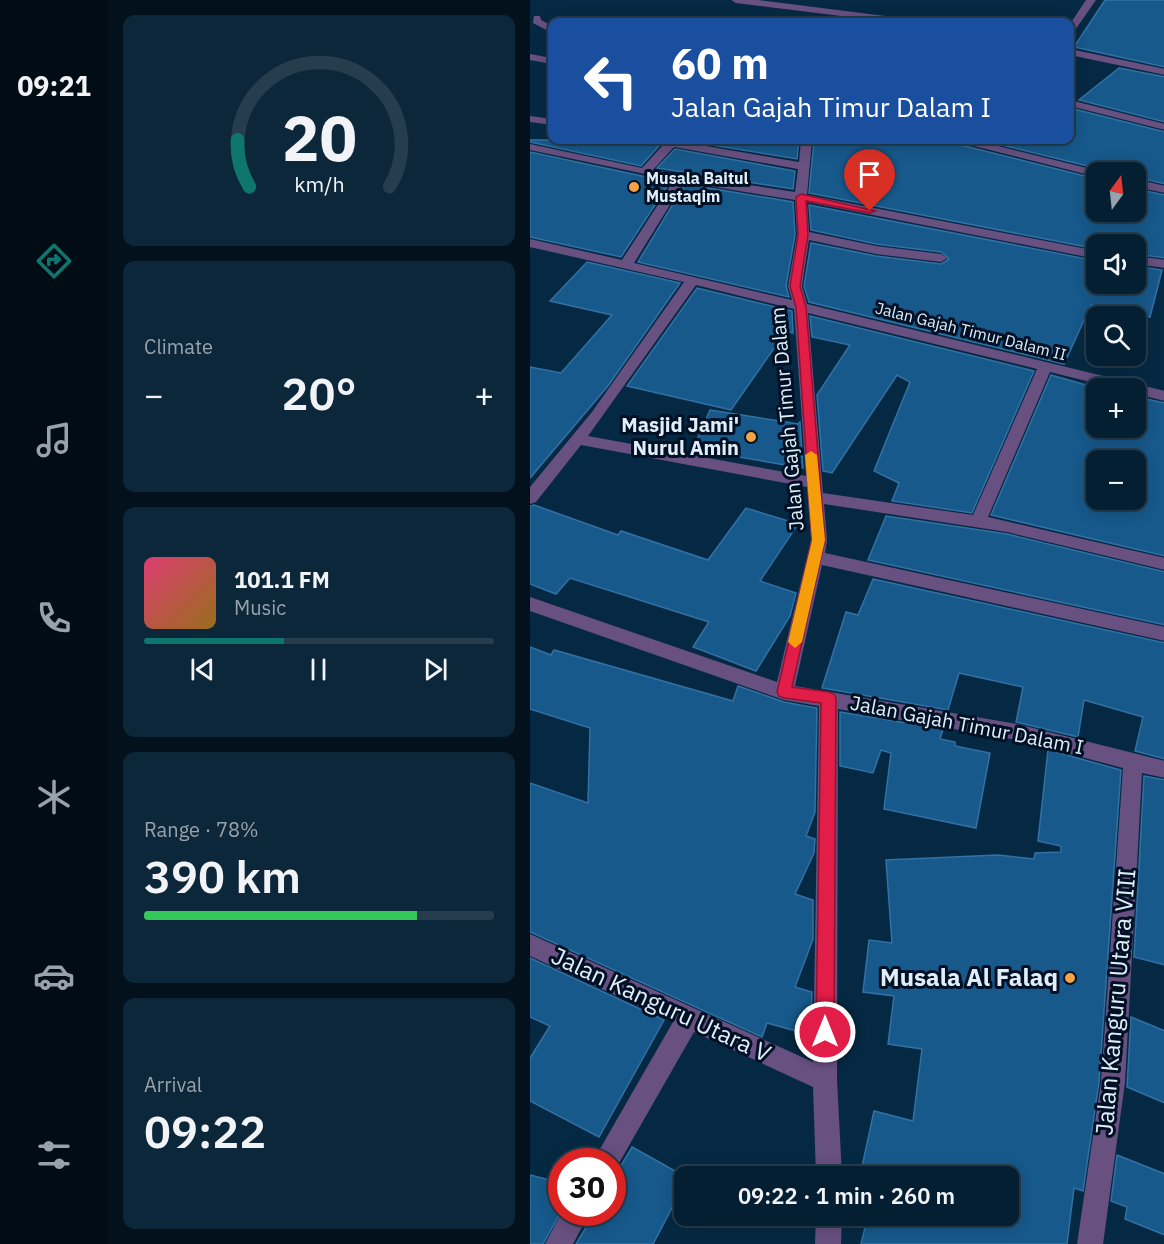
<!DOCTYPE html>
<html lang="en">
<head>
<meta charset="utf-8">
<style>
  :root { --surface:#041f32; --page:#0d273a; --text:#f1f3f6; --muted:#97a2ac; --line:#253d4d; --accent:#0f766e }
  body { margin:0; font-family:"IBM Plex Sans",sans-serif; background:var(--page); color:var(--text); height:100vh; display:flex; flex-direction:column; font-size:22px; white-space:nowrap }
  * { box-sizing:border-box; margin:0 }
  p { font-size:20px; color:var(--muted) }
  .icon { flex:none; width:33px; height:33px; fill:none; stroke:currentColor; stroke-width:2; stroke-linecap:round; stroke-linejoin:round }
  .map { position:relative; flex:1; overflow:hidden }
  .drawer { display:flex; flex-direction:column; gap:15px; padding:15px; background:#02111c; width:422px }
  .drawer>* { flex:none }
  .banner { position:absolute; left:18px; top:18px; width:526px; height:126px; border-radius:12px; box-shadow:0 3px 15px #0003,0 0 0 2px var(--line); background:#1a4fa0; color:#fff; overflow:hidden }
  .needle { width:39px; rotate:15deg }
  .buttons { position:absolute; left:556px; top:162px; display:grid; gap:12px }
  .buttons a { display:grid; place-items:center; width:60px; height:60px; border-radius:12px; background:var(--surface); box-shadow:0 3px 15px #0003,0 0 0 2px var(--line); font-size:30px }
  .speed { position:absolute; left:18px; top:1148px; display:flex; gap:12px; font-size:30px; font-weight:700; text-align:center }
  .speed>* { display:grid; place-content:center; width:78px; height:78px; border-radius:50%; background:var(--surface); box-shadow:0 3px 15px #0003,0 0 0 2px var(--line); line-height:1 }
  .speed .limit { border:9px solid #d22; background:#fff; color:#111 }
  .pin { position:absolute; display:grid; place-items:center; width:51px; height:51px; color:#fff; margin:-62px -26px; border-radius:50% 50% 50% 0; rotate:-45deg; box-shadow:0 0 6px #0007 }
  .pin .icon { rotate:45deg }
  .me { position:absolute; width:66px; margin:-33px; rotate:0deg; stroke-linejoin:round; filter:drop-shadow(0 0 4px #0008) }
  .turn { display:flex; align-items:center; gap:21px; height:126px; padding:0 24px; font-size:27px }
  .turn .icon { width:78px; height:78px; stroke-width:2.5 }
  .turn b { display:block; font-size:42px; line-height:51px }
  .big { font-size:45px; font-weight:600; line-height:1.1 }
  .drawer .tile { flex:1; display:flex; flex-direction:column; justify-content:center; gap:9px; min-width:0; padding:0 21px; border-radius:12px; background:var(--page) }
  .drawer .dial { align-items:center; gap:0 }
  .dial svg { height:156px; overflow:visible; fill:none; stroke:var(--line); stroke-width:7; stroke-linecap:round; text-anchor:middle }
  .dial text { fill:var(--text); stroke:none }
  .song { display:flex; align-items:center; gap:18px }
  .cover { width:72px; height:72px; border-radius:9px; background:linear-gradient(135deg,hsl(340 70% 55%),hsl(40 70% 35%)) }
  .played { height:6px; border-radius:3px; background:linear-gradient(90deg,var(--accent) 40%,var(--line) 40%) }
  .keys { display:flex; justify-content:space-around; direction:ltr }
  .heat { display:flex; justify-content:space-between; align-items:center; font-size:33px; direction:ltr }
  .charge { height:9px; border-radius:4px; background:linear-gradient(90deg,#34c759 78%,var(--line) 0) }
  .trip { position:absolute; left:144px; top:1166px; width:345px; height:60px; border-radius:12px; background:var(--surface); box-shadow:0 3px 15px #0003,0 0 0 2px var(--line); font-weight:600; line-height:60px; text-align:center }
  main { display:flex; flex:1; min-height:0 }
  .tabs { display:flex; flex-direction:column; width:108px; justify-content:space-around; align-items:center; background:#020c14; color:var(--muted) }
  .tabs .icon { width:42px; height:42px }
  .tabs .current { color:var(--accent) }
  .tabs b { font-size:27px; color:var(--text) }
  .map>svg:first-child { display:block }
</style>
</head>
<body>
<main>
<nav class="tabs">
<b>09:21</b>
<svg class="icon current" aria-label="directions" viewBox="0 0 24 24"><path d="M12 3l9 9-9 9-9-9zM9 14v-3h6M13 9l2 2-2 2"/></svg>
<svg class="icon" aria-label="music" viewBox="0 0 24 24"><path d="M9 18V5l10-2v13"/><circle cx="6" cy="18" r="3"/><circle cx="16" cy="16" r="3"/></svg>
<svg class="icon" aria-label="phone" viewBox="0 0 24 24"><path d="M5 4h4l2 5-3 2q2 4 5 5l2-3 5 2v4C11 20 4 13 5 4z"/></svg>
<svg class="icon" aria-label="climate" viewBox="0 0 24 24"><path d="M12 3v18M4 7l16 10M4 17L20 7"/></svg>
<svg class="icon" aria-label="car" viewBox="0 0 24 24"><path d="M5 17H2v-5l4-1 3-4h7l3 4 3 1v5h-3M9 17h6M6 11h13"/><circle cx="7" cy="17" r="2"/><circle cx="17" cy="17" r="2"/></svg>
<svg class="icon" aria-label="filters" viewBox="0 0 24 24"><path d="M4 7h16M4 17h16"/><circle cx="9" cy="7" r="2"/><circle cx="15" cy="17" r="2"/></svg>
</nav>
<section class="drawer">
<div class="tile dial"><svg viewBox="0 0 100 80">
<path d="M14 69A42 42 0 1 1 86 69"/>
<path d="M14 69A42 42 0 0 1 8 45" stroke="#0f766e"/>
<text x="50" y="56" font-size="32" font-weight="700">20</text>
<text x="50" y="72" font-size="11">km/h</text>
</svg></div>
<div class="tile"><p>Climate</p>
<div class="heat"><a>−</a><b class="big">20°</b><a>+</a></div>
</div>
<div class="tile">
<div class="song"><i class="cover"></i><div><b>101.1 FM</b><p>Music</p></div></div>
<div class="played"></div>
<div class="keys"><svg class="icon" aria-label="previous" viewBox="0 0 24 24"><path d="M18 5L8 12l10 7zM5 5v14"/></svg><svg class="icon" aria-label="pause" viewBox="0 0 24 24"><path d="M8 5v14M16 5v14"/></svg><svg class="icon" aria-label="next" viewBox="0 0 24 24"><path d="M6 5l10 7-10 7zM19 5v14"/></svg></div>
</div>
<div class="tile"><p>Range · 78%</p><b class="big">390 km</b><div class="charge"></div></div>
<div class="tile"><p>Arrival</p><b class="big">09:22</b></div>
</section>
<div class="map">
<svg width="635" height="1244" viewBox="0 0 635 1244">
  <rect width="100%" height="100%" fill="#062943"/>
  <g fill="#17598b" stroke="#3271a5" stroke-width="1.5" fill-rule="evenodd">
    <path d="M575,0h60v67l-91,-20z"/>
    <path d="M589,68l46,9v45l-86,-22z"/>
    <path d="M540,108l95,24v52l-29,-7v-5h-31l-1,-2 -123,-30h89z"/>
    <path d="M0,140h101l28,6 -18,20 -111,-24z"/>
    <path d="M151,140h118l-2,19z"/>
    <path d="M284,140h140l3,4 140,35v33h39v-23l29,6v63l-29,-4v-10h-39v5l-288,-56z"/>
    <path d="M145,149l120,22 -2,18 -136,-21z"/>
    <path d="M0,152l140,30 -49,75 -91,-20z"/>
    <path d="M155,184l108,18 2,33 -9,51 3,11 -151,-35z"/>
    <path d="M279,205l288,56v23h39v-18l26,4 -12,47 -59,-12 -27,59 -255,-62 -5,-16 7,-43 65,13 65,8 8,-5 -8,-7 -65,-8 -65,-14z"/>
    <path d="M57,262l93,21 -72,103 -78,92v-111l31,6 51,-58 -62,-14z"/>
    <path d="M167,288l95,23 1,22 -7,-2 -55,79 -104,-24z"/>
    <path d="M280,316l224,55 -62,142 -80,-12 7,-18 -25,-12 36,-89 -13,-7 -65,98 -9,-2 -6,-76 33,-50 -38,-8z"/>
    <path d="M521,375l46,13v40h39v-31l29,6v153l-174,-41zM567,460h39v40h-39z"/>
    <path d="M180,410l88,14 2,-2 3,46 -110,-19z"/>
    <path d="M4,505l84,30 3,-4 87,29 38,-52 52,16 -38,57 36,12 -6,23 -34,55 -63,-24 16,-25 -139,-44 -14,16 -26,-10v-78z"/>
    <path d="M356,516l121,18 158,38v53l-297,-65z"/>
    <path d="M343,579l292,64v116l-30,-8 8,-34 -59,-17 -6,37 -62,-15 7,-35 -64,-14 -11,37 -126,-22 24,-76 12,3z"/>
    <path d="M0,647l21,8 3,-5 179,51 5,-15 46,16 33,6 -2,104 -9,24 9,3 -1,14 -19,41 18,6v39l-18,48 17,5 -1,28 -4,14 -40,-11 -5,14 -232,-105v-149l58,20 2,-75 -60,-19z"/>
    <path d="M310,712l103,17 -3,10 15,3v4l35,7 -14,75 -92,-19 7,-56 -10,-3 -8,23 -33,-7z"/>
    <path d="M518,750l73,20 -22,312 -16,109 -9,-3 -7,56h-206l7,-29h140v-39h-148l14,-65 39,10 9,-72 -34,-5 6,-48 -31,-4 6,-52 23,3 -6,-83 112,-5 36,4 1,-6 26,-1v-6l-23,-5z"/>
    <path d="M614,776l21,4v185l-31,-8z"/>
    <path d="M0,958l134,62 -65,117 -69,-36v-43l20,-32 -20,-9z"/>
    <path d="M601,1017l34,14v72l-38,-16z"/>
    <path d="M102,1147l52,29v9l-31,59h-77l19,-32h17v-31z"/>
    <path d="M587,1155l48,19v61l-40,-16 2,-12 -16,-6z"/>
    <path d="M0,1175l32,8v27l-19,34h-13z"/>
  </g>
  <g fill="none" stroke-linecap="round" stroke-linejoin="round">
    <g fill="#685080" fill-rule="evenodd">
      <path d="M201,0h27l151,19 5,3h-24l-154,-19z"/>
      <path d="M556,0h10l-23,33 -3,1v-10z"/>
      <path d="M4,16h6l1,4 11,6v7l-19,-10z"/>
      <path d="M540,49l95,20v6l-95,-20z"/>
      <path d="M0,54l22,4v6l-22,-4z"/>
      <path d="M540,100l95,24v6l-95,-24z"/>
      <path d="M0,116l22,3v6l-22,-3z"/>
      <path d="M117,140h24l128,22 2,-22h11l-5,55 290,56v8l-290,-57 2,30 67,14 65,8 6,4 -6,4 -65,-8 -67,-14 -7,46 5,18 358,87v10l-29,-7v-6h-21l-65,-16 -62,145 177,41v12l-158,-38 -183,-28 3,36 -2,13 340,74v14l-343,-76 -27,121 222,38 148,37v17l-23,-5 -17,309 -22,162h-26l24,-162 22,-314 -106,-28 -179,-31 -1,371 5,96h-26l-3,-89 -119,-55 -79,138 -3,1v-10h-19l80,-139 -143,-66v-22l283,128 6,-356 -35,-6 -254,-89v-14l247,85 34,-142 -4,-53 -226,-42 -45,57 -6,2v-17l62,-75 92,-130 -154,-35v-8l92,21 52,-80 -144,-30v-6l112,24 21,-23 -15,-3zM144,147l124,22 -3,23 -142,-22zM154,182l111,18 2,35 -9,51 4,14 -158,-37zM166,285l98,24 12,167 -218,-40zM278,313l229,56 -64,146 -150,-22z"/>
      <path d="M426,140h18l129,32h-6v5l-139,-35z"/>
      <path d="M606,179l29,7v7l-29,-6z"/>
      <path d="M606,256l29,4v8l-29,-4z"/>
      <path d="M32,1212h28l-17,32h-28z"/>
      <path d="M286,1215h26l-1,29h-26z"/>
    </g>
  </g>
  <path fill="#e11d48" stroke="#92132f" stroke-width="1.5" d="M271,194l74,17 -5,2 -64,-12 2,34 -8,51 6,21 19,233 -33,147 37,5 5,2 2,4 -2,334 -2,6 -7,3 -6,-3 -3,-6 5,-329 -37,-5 -5,-2 -2,-4 35,-152 -16,-233 -6,-21 8,-51 -2,-38z"/>
  <path fill="#f59e0b" d="M281,451l6,4 8,85 -23,102 -7,6 -7,-6 24,-102 -7,-85z"/>
  <g fill="#f5a345" stroke="#001125" stroke-width="2">
    <circle cx="104" cy="187" r="6"/>
    <circle cx="221" cy="437" r="6"/>
    <circle cx="540" cy="978" r="6"/>
  </g>
  <g text-anchor="middle" stroke-width="6" stroke-linejoin="round" paint-order="stroke">
    <g font-size="16" font-weight="bold" fill="#e1edf9" stroke="#001125" text-anchor="start">
      <text x="116" y="184">Musala Baitul<tspan x="116" dy="18">Mustaqim</tspan></text>
    </g>
    <g font-size="16" fill="#e1edf9" stroke="#001125">
      <text transform="translate(441 331) rotate(14)" y="6">Jalan Gajah Timur Dalam II</text>
    </g>
    <g font-size="20" fill="#e1edf9" stroke="#001125">
      <text transform="translate(257 419) rotate(-95)" y="7">Jalan Gajah Timur Dalam</text>
      <text transform="translate(437 725) rotate(11)" y="7">Jalan Gajah Timur Dalam I</text>
    </g>
    <g font-size="20" font-weight="bold" fill="#e1edf9" stroke="#001125" text-anchor="end">
      <text x="209" y="432">Masjid Jami'<tspan x="209" dy="23">Nurul Amin</tspan></text>
    </g>
    <g font-size="24" font-weight="bold" fill="#e1edf9" stroke="#001125" text-anchor="end">
      <text x="528" y="986">Musala Al Falaq</text>
    </g>
    <g font-size="24" fill="#e1edf9" stroke="#001125">
      <text transform="translate(586 1002) rotate(-85)" y="8">Jalan Kanguru Utara VIII</text>
      <text transform="translate(131 1005) rotate(25)" y="8">Jalan Kanguru Utara V</text>
    </g>
  </g>
</svg>
<div class="buttons">
<a><svg class="needle" viewBox="-14 -14 28 28"><path d="M0-13l5 13h-10z" fill="#e53935"/><path d="M0 13l5-13h-10z" fill="#97a2ac"/></svg></a>
<a><svg class="icon" aria-label="sound" viewBox="0 0 24 24"><path d="M4 9h4l5-4v14l-5-4H4zM17 9q2 3 0 6"/></svg></a>
<a><svg class="icon" aria-label="search" viewBox="0 0 24 24"><circle cx="10" cy="10" r="6"/><path d="M15 15l6 6"/></svg></a>
<a>+</a>
<a>−</a>
</div>
<div class="speed"><div class="limit">30</div></div>
<div class="pin" style="left:340px;top:211px;background:#d93025"><svg class="icon" aria-label="arrive" viewBox="0 0 24 24"><path d="M6 21V4h12l-3 4 3 4H6"/></svg></div>
<svg class="me" style="left:295px;top:1032px" viewBox="-20 -20 40 40"><circle r="17" fill="#e11d48" stroke="#fff" stroke-width="3"/><path d="M0-11L8 9 0 5-8 9z" fill="#fff"/></svg>
<div class="trip">09:22 · 1 min · 260 m</div>
<div class="banner">
<div class="turn"><svg class="icon" aria-label="left" viewBox="0 0 24 24"><path d="M17 20v-9H6M10 6l-5 5 5 5"/></svg><div><b>60 m</b>Jalan Gajah Timur Dalam I</div></div>
</div>
</div>
</main>
</body>
</html>
